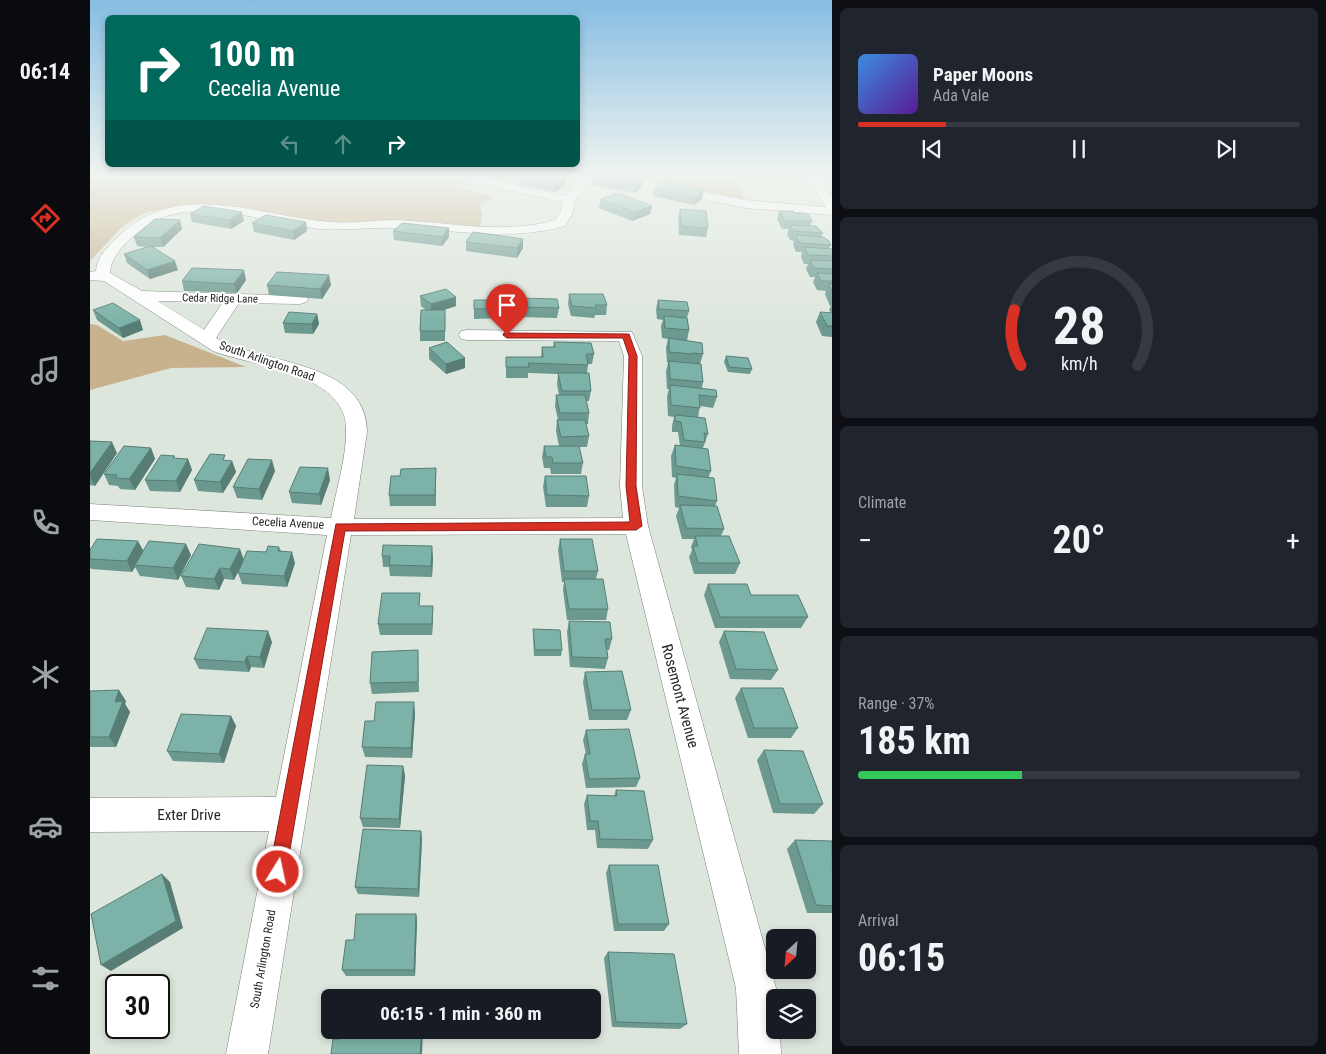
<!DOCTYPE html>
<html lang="en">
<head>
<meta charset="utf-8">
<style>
  :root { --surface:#171b24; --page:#20242c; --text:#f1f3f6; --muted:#9ea1a6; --line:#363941; --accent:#d93025 }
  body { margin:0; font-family:"Roboto Condensed",sans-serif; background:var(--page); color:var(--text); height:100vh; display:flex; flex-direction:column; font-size:19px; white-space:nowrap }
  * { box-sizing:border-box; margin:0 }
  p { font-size:16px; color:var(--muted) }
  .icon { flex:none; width:28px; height:28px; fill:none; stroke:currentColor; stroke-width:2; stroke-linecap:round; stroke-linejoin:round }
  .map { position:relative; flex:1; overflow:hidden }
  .details { display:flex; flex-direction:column; gap:8px; padding:8px; background:#0d0f14; width:494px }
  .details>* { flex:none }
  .guide { position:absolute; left:15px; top:15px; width:475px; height:152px; border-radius:8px; box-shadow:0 2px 8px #0003; background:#00695c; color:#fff; overflow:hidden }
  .needle { width:32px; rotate:206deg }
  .tools { position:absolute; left:676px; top:929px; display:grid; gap:10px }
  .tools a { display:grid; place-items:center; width:50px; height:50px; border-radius:8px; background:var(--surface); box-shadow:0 2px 8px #0003; font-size:25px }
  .speed { position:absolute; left:15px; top:974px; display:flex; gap:10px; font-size:25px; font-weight:700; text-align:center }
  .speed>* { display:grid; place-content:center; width:65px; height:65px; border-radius:50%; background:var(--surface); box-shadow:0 2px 8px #0003; line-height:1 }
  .speed .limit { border:2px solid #111; border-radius:8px; background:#fff; color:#111 }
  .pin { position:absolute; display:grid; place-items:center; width:42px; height:42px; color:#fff; margin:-51px -21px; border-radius:50% 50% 50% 0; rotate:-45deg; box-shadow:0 0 5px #0007 }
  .pin .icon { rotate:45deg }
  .me { position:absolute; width:55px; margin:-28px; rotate:10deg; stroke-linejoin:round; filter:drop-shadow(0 0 4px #0008) }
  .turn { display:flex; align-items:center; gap:18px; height:105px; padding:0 20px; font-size:22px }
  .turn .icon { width:65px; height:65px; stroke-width:2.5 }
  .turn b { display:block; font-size:35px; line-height:42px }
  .lanes { display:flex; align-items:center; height:48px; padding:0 20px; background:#0003; justify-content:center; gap:25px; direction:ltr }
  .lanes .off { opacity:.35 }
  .big { font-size:38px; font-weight:700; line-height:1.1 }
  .details .widget { flex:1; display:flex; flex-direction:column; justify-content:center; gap:8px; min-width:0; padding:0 18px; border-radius:8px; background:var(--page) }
  .details .dial { align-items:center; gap:0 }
  .dial svg { height:130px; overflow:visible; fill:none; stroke:var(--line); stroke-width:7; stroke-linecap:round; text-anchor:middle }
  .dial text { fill:var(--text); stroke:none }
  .song { display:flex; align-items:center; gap:15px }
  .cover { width:60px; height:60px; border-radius:8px; background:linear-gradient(135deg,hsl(210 70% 55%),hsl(270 70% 35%)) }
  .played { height:5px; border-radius:2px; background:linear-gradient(90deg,var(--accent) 20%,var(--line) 20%) }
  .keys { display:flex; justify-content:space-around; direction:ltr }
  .heat { display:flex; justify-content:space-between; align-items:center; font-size:28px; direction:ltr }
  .charge { height:8px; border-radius:4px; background:linear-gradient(90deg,#34c759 37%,var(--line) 0) }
  .trip { position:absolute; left:231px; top:989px; width:280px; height:50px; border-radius:8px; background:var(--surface); box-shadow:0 2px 8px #0003; font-weight:700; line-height:50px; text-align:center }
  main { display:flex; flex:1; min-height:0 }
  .menu { display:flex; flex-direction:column; width:90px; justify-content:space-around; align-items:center; background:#090b0e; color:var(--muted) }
  .menu .icon { width:35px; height:35px }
  .menu .active { color:var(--accent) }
  .menu b { font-size:22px; color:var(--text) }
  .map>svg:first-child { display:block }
</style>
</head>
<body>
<main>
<nav class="menu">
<b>06:14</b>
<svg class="icon active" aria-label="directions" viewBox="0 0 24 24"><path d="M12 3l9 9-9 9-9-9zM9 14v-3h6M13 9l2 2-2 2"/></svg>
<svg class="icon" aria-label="music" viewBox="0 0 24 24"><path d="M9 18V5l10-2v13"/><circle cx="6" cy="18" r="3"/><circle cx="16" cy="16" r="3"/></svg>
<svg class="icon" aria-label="phone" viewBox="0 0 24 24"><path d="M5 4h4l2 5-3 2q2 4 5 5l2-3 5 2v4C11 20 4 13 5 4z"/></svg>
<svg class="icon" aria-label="climate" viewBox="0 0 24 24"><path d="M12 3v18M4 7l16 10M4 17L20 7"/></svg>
<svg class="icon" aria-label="car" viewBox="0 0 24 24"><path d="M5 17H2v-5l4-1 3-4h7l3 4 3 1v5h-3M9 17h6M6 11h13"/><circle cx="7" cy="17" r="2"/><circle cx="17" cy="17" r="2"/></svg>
<svg class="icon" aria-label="filters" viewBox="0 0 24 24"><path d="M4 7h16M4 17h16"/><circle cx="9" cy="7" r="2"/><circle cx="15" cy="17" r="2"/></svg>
</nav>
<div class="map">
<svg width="743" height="1054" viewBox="0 0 743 1054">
  <rect width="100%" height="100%" fill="#dde6dd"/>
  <g fill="#c8b18d">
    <path d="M0,175h349l27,6 -10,5 37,11 -13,8 2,11 -2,11 -159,-4 -115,-18 -38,3 -24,5 -22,14 -32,34z"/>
    <path d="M529,175h119l6,25z"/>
    <path d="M0,324l7,1 26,16 42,-6 81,32 -75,1 -81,22z"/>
  </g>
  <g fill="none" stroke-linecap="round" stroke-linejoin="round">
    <defs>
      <g id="minor">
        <path d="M358,175h21l96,21 19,-21h12l-22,26 -1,11 -8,14c-56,16 -113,3 -170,2 -28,-1 -55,4 -83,0 -44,-6 -99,-25 -142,-13 -21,5 -60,35 -60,58l32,18 164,5 2,3 -2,3 -6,2 -61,-1 -23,35c45,27 150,21 151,94l-13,87 269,-1 -3,-32 4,-130 -5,-15 -152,-1 -6,-1 -2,-4 2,-4 6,-1 165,2 10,24v130l6,40 128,462 -1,42h5l1,24h-42l-3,-66 -110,-454 -275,1 -83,519h-42l43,-223 -179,1v-34l186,-1 51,-262 -237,-15v-16l241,14c5,-28 16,-62 15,-90 0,-55 -95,-62 -133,-77l-109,-70 -14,-1v-8l6,-1c1,-15 12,-24 22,-34 60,-60 141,-20 214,-15 21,2 43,-2 64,-2 53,2 108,15 159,0l6,-8 1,-10 -108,-24zM68,301l65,1 -19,28z"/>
        <path d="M518,175h11l126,25 81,7 -21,-32h12l16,23v17l-88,-7 -133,-28 -4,-1 -2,-2z"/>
      </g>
    </defs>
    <use href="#minor" stroke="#788078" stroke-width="1"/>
    <use href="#minor" fill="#fff" fill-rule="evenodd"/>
  </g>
  <g fill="#6b9990">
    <path d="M394,175h26l-10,4z"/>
    <path d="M429,176l46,2v8l-10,6 -36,-8z"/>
    <path d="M504,177l50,1 -2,8 -7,7 -42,-8z"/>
    <path d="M573,182l39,17 -8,6 -41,-9 1,-8z"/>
    <path d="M511,199l51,7 -2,8 -18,7 -33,-13z"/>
    <path d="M590,209l28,19 -2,9 -27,-2 -1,-17z"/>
    <path d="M689,211l15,2 18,8 -2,5 13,7 -2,4 10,8 -2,4h4v88l-11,-1 -6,-14 4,-10 11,1 -2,-3 2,-4h-1l-5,-12 1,-3 -9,-1 -4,-8 2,-5h-5l-4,-8 2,-5h-4l-3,-7 1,-5h-6l-3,-8 1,-3 -4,-1 -3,-6 2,-5h-7l-5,-10z"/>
    <path d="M100,214l54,7 -13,8 -39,-7z"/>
    <path d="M90,220l2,9 -19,18h-10l25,23 -28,9 -23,-16 -3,-9 23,-7 -10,-1 -3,-9z"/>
    <path d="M216,222l1,9 -13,9 -40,-8 -2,-9z"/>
    <path d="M359,228v9l-7,9 -48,-6 -1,-9z"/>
    <path d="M433,239v9l-6,10 -51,-7v-9z"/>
    <path d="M156,280l-9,13 -53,-2 -2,-10z"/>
    <path d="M177,285h64l-9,14 -53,-4z"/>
    <path d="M479,294l38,11 -1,10h-11l-1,3 -23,-2 -3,-12z"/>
    <path d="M330,296l36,1v9l-12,4h1v31h-25v-10l6,-21 -5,-4z"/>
    <path d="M428,298l41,10 -2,10 -40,-1z"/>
    <path d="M384,300l33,8v10l-33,1z"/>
    <path d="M568,300l31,11 -2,7 2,12 -2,11 16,13 -3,10 3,18 -1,6 15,9 -4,11 -13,-2 -2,11 10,17 -5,14 8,23 -3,7 9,23 -2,5 9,23 -3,7 19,27 -5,11h-41l-5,-17 3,-7 -1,-3 3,-8h-12l-6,-23 3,-8 -4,-1 -1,-22 2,-7 -4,-1 -1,-21 4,-11 5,1 -2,-14h-6v-6l2,-9 -6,-1 -1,-20 2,-7h-2l-1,-18 2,-8 -1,-1 -1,-14 2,-9 -6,-1 -1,-12 2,-6 -6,-1 -1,-10z"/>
    <path d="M3,310l50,20 -20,8 -26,-18z"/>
    <path d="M227,314l2,10 -6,10 -28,-1 -2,-10z"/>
    <path d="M464,342l40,12 -2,10h-4l-1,9 4,18 -2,10h-3l3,12 -1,11h-2l3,12 -2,11h-8l4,16 -2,11h-30l-1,-6h-6l-2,-11 2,-11h15l-3,-15 1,-11h1l-3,-14 1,-11h3l-2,-11 1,-10 -30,-1v5h-22v-21h35l1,-10h11z"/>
    <path d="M339,348l36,10v10l-19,6 -17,-15z"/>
    <path d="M636,356l26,13 -2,5 -22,-2 -4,-10z"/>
    <path d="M0,441l27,12 -22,33 -5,-1z"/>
    <path d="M61,448l4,11 -20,31 -15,-1 -2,-3 -9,-1 -5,-11z"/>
    <path d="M86,459h12l4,11 -12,22 -30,-1 -5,-11z"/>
    <path d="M142,461l4,11 -13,21 -25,-2 -4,-11z"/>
    <path d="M346,468v38h-46l-1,-11 11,-19z"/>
    <path d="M185,471l-13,29 -25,-2 -4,-11z"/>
    <path d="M455,476l44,20 -2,11h-41l-3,-20z"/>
    <path d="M240,480l-9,25 -29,-2 -3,-11z"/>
    <path d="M470,539l38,32 -2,8 12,30 -2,11h-39l-4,-30 1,-8h-2l-4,-32z"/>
    <path d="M189,547l2,4 14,12 -8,24 -45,-3 -4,-11 4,-10 -8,17 -10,-1 -5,11 -33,-3 -5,-11 63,-17z"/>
    <path d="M0,550l53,1 48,4 -13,25 -38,-4 -5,-9 -3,5 -41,-3 -1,-2z"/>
    <path d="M292,556l51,1 -1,20 -42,-1 -1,-9h-6z"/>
    <path d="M618,584l43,11 57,22 -7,11h-86l-11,-33z"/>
    <path d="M343,617l-1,18h-52l-2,-11z"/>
    <path d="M479,621l43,18 -3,11h-2l1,8 -3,11 -35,-2 -3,-35z"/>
    <path d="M443,629l29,21 -1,6h-27l-1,-22z"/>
    <path d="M634,631l54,39 -7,10 -41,-1 -11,-37z"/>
    <path d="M182,642l-8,26 -13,-1 -2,5 -50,-3 -5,-10z"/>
    <path d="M328,650l1,42 -47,2 -2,-11z"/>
    <path d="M495,672l46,38 -4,10h-38l-6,-38z"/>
    <path d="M651,688l57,40 -7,10h-43l-13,-40z"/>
    <path d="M0,691l36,10 -1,3 5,8 -14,35h-26z"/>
    <path d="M325,713l-3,45 -47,-1 -3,-10z"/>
    <path d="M141,716l5,10 -12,37 -51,-2 -6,-10z"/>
    <path d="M496,730l54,48 -4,9 -50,1 -4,-24 3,-10h1l-3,-14z"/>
    <path d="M674,750l59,54 -9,10 -41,-1 -16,-53z"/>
    <path d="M313,766l2,10 -5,52 -37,-1 -3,-9z"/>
    <path d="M526,790l37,50 -5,9 -51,-1 -2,-18h-8l-3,-26 3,-9 27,1z"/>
    <path d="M331,831l1,9 -3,57 -61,-3 -3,-7z"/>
    <path d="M705,840l38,2v71h-26l-20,-64z"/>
    <path d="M519,865l60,59 -5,7h-50l-8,-58z"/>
    <path d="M326,914l1,7 -2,55h-69l-4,-6z"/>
    <path d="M518,952l79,72 -7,5 -68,-2 -8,-69z"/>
  </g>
  <g fill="#577d75">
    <path d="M410,175h10l-10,4z"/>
    <path d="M475,178v8l-10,6v-8z"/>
    <path d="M554,178l-2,8 -7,7 1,-8z"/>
    <path d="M614,190l-2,9 -8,6 2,-8z"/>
    <path d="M562,206l-2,8 -18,7 2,-9z"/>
    <path d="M152,212l2,9 -13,8 -2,-9z"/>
    <path d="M90,220l2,9 -19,18 -3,-9z"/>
    <path d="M216,222l1,9 -13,9 -1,-9z"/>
    <path d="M359,228v9l-7,9v-9z"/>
    <path d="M433,239v9l-6,10v-10z"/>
    <path d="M85,261l3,9 -28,9 -3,-9z"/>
    <path d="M154,270l2,10 -9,13 -3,-9z"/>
    <path d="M239,275l2,10 -9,14 -2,-10z"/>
    <path d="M366,297v9l-25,8v-10z"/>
    <path d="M227,314l2,10 -6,10 -1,-10z"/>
    <path d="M50,320l3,10 -20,8 -4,-10z"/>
    <path d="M375,358v10l-19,6v-10z"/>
    <path d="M22,442l5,11 -22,33 -5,-9v-4z"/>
    <path d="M61,448l4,11 -20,31 -6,-11z"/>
    <path d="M98,459l4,11 -12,22 -4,-11z"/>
    <path d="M182,460l3,11 -13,29 -3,-11z"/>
    <path d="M142,461l4,11 -13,21 -3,-11z"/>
    <path d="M238,468l2,12 -9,25 -2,-11z"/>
    <path d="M48,541l6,11 -9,13v2l-3,5 -5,-11z"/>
    <path d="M96,544l5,11 -13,25 -5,-12z"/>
    <path d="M342,546l1,11 -1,20 -1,-11z"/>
    <path d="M150,549l4,11 -10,20 -4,-11z"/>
    <path d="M202,552l3,11 -8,24 -3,-11z"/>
    <path d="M130,568l4,11 -5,11 -5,-11z"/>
    <path d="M343,606v11l-1,18v-11z"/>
    <path d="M178,631l4,11 -8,26 -4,-11z"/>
    <path d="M157,656l4,11 -2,5 -4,-10z"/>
    <path d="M29,690l7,11 -1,3 5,8 -14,35 -7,-10 6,-35z"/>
    <path d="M324,702l1,11 -3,45 -1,-10z"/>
    <path d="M141,716l5,10 -12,37 -5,-9z"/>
    <path d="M313,766l2,10 -5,52 -1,-9z"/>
    <path d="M331,831l1,9 -3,57 -1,-8z"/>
    <path d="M72,874l8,8 13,46 -72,43 -10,-6z"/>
    <path d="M326,914l1,7 -2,55 -1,-6z"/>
    <path d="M332,1030h1l-1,24h-2z"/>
  </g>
  <g fill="#7cb2a7" stroke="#577d75">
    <path d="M431,175h30l14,3 -10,6 -36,-8z"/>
    <path d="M507,175h30l17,3 -8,7 -42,-8z"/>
    <path d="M573,182l41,8 -8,7 -42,-9z"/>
    <path d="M529,193l33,13 -18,6 -33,-13z"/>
    <path d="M114,206l38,6 -13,8 -39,-6z"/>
    <path d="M590,209l26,2 2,17 -27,-2z"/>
    <path d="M689,211h14l1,2 14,1 4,7h-27z"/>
    <path d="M176,215l40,7 -13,9 -41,-8z"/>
    <path d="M65,219l25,1 -20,18 -26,-1z"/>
    <path d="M312,223l47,5 -7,9 -49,-6z"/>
    <path d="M700,225l26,1 7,7 -30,-2z"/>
    <path d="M383,232l50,7 -6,9 -51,-6z"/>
    <path d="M706,235l27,2 5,3 3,5 -32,-2z"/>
    <path d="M61,246l24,15 -28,9 -23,-16z"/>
    <path d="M714,247l29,2v7l-25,-1z"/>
    <path d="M720,260l23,1v8l-19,-1z"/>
    <path d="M102,268l52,2 -10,14 -52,-3z"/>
    <path d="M187,272l52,3 -9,14 -53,-4z"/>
    <path d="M727,273l16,1v7h-12z"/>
    <path d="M738,284h5v8z"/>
    <path d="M356,289l10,8 -25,7 -11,-8z"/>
    <path d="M479,294h34l4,11h-12l1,3 -24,-2z"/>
    <path d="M428,298l39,1 2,9 -41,-1z"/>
    <path d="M384,300h32l1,8 -33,1z"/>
    <path d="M568,300l29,2 2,9 -30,-2z"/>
    <path d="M23,303l27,17 -21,8 -26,-18z"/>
    <path d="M331,310h24v21h-25z"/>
    <path d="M199,312l28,2 -5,10 -29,-1z"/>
    <path d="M730,312l13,1v13h-6z"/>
    <path d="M574,316l23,2 2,12 -24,-2z"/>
    <path d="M579,338l33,5 1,11 -11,-1v1l-23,-2z"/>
    <path d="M357,342l18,16 -19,6 -17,-16z"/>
    <path d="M464,342l37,1 3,11h-8l2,11 -60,-2 1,4h-23v-10h37l-1,-10h13z"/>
    <path d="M636,356l22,2 4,11 -23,-2z"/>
    <path d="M579,361l32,3 2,18 -33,-3z"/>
    <path d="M468,373h31l2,18h-29z"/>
    <path d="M580,385l46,5 1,7 -18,-2 1,13 -29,-3z"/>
    <path d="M466,395h29l4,18h-29z"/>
    <path d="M585,415l30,3 3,16 -4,-1 1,9 -21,-2 -3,-18 -6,-1z"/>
    <path d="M467,420h28l4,16 -28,1z"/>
    <path d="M0,441l22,1 -22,31z"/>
    <path d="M585,445l33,4 3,22 -35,-5z"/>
    <path d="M34,446l27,2 -22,31 -14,-1 2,-3 -13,-1z"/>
    <path d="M454,446h35l4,17h-30l-1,-6h-6z"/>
    <path d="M120,454l15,1 -2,5 9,1 -12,21 -26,-2z"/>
    <path d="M71,455l14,1 -2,2 15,1 -12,22 -31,-1z"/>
    <path d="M158,459l24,1 -13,29 -26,-2z"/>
    <path d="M210,467l28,1 -9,26 -30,-2z"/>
    <path d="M346,468l-1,27h-46l2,-19h9l1,-7z"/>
    <path d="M587,474l37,4 3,23 -39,-5z"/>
    <path d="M455,476h41l3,20 -42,-1z"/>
    <path d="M590,505l37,1 7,23 -38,-1z"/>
    <path d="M605,536h34l11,27h-42l-5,-17h5z"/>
    <path d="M7,539l41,2 -11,20 -37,-2v-9z"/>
    <path d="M470,539h32l6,32h-34z"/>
    <path d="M59,541l37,3 -13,24 -38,-3z"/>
    <path d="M109,544l41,5 -10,20 -10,-1 -6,11 -33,-3z"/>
    <path d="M293,545l49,1 -1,20 -42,-1 1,-9h-8z"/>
    <path d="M178,546l11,1 -1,4 14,1 -8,24 -46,-3 9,-22 19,1z"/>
    <path d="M474,579h39l5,30h-39z"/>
    <path d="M618,584h39l4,11h47l10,22h-88z"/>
    <path d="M292,593h38l-1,13h14l-1,18h-54z"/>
    <path d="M479,621l41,1 2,17h-7l3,19 -36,-1z"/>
    <path d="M117,628l61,3 -8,26 -13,-1 -2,6 -51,-3z"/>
    <path d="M443,629l27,1 2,20h-27z"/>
    <path d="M634,631l40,1 14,38 -42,-1z"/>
    <path d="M328,650v32l-48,1 2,-31z"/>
    <path d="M532,671l9,39h-39l-7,-38z"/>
    <path d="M651,688h42l15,40h-44z"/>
    <path d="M29,690l-4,12 8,-1 -14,36h-19v-46z"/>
    <path d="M286,702h38l-3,46 -49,-1 3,-26h9z"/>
    <path d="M91,714l50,2 -12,38 -52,-3z"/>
    <path d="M539,729l11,49 -51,1 -4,-25h5l-4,-24z"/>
    <path d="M674,750l39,1 20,53h-43z"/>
    <path d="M277,765l36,1 -4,53 -39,-1z"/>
    <path d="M526,790l28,1 9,49 -53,-1 -2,-18h-8l-3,-26 30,1z"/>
    <path d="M273,829l58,2 -3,58 -63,-2z"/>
    <path d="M705,840l37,1 1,65 -17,-1z"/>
    <path d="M519,865h49l11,59h-51z"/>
    <path d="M72,874l14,47 -75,44 -10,-51z"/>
    <path d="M266,914h60l-2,56h-72l4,-30h8z"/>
    <path d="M518,952l66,2 13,70 -71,-2z"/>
    <path d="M250,1030h82l-2,24h-89l2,-15h6z"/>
  </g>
  <linearGradient id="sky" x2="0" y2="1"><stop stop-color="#86bde2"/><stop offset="0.54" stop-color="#f0f4f0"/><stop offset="1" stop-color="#f0f4f0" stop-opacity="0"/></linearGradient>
  <rect width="743" height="323" fill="url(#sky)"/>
  <path fill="#d93025" stroke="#8d1f18" d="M414,333l125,1 8,22 -1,130 6,40 -6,4 -291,1 -59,341 -2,6 -6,2 -6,-2 -3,-6 67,-348 294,-2 -4,-36 3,-130 -6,-18h-116l-4,-3z"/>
  <g text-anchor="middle" stroke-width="4" stroke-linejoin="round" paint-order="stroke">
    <g font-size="11" fill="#252825" stroke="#fff">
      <text transform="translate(130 298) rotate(1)" y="4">Cedar Ridge Lane</text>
    </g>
    <g font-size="12" fill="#252825" stroke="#fff">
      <text transform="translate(177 361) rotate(19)" y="4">South Arlington Road</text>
      <text transform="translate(198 523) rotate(3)" y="4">Cecelia Avenue</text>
      <text transform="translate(173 959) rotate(-80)" y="4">South Arlington Road</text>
    </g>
    <g font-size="15" fill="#252825" stroke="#fff">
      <text transform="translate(590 696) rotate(75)" y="5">Rosemont Avenue</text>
      <text x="99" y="820">Exter Drive</text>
    </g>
  </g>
</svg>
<div class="tools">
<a><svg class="needle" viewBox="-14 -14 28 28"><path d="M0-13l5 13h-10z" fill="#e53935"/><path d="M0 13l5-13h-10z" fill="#9ea1a6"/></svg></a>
<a><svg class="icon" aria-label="layers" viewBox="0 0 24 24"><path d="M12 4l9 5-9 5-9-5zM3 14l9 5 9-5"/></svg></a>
</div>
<div class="speed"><div class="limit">30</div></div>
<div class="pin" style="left:417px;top:335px;background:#d93025"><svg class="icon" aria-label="arrive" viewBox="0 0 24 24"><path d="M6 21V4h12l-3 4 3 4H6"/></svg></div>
<svg class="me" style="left:188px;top:872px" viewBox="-20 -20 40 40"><circle r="17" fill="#d93025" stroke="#fff" stroke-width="3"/><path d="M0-11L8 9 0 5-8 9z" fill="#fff"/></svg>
<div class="trip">06:15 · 1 min · 360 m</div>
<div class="guide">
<div class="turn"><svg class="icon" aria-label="right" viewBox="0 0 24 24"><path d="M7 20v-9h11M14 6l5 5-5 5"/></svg><div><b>100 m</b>Cecelia Avenue</div></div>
<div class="lanes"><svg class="icon off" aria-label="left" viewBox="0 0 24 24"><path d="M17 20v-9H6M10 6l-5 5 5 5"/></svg><svg class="icon off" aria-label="ahead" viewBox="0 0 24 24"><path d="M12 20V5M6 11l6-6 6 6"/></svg><svg class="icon" aria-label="right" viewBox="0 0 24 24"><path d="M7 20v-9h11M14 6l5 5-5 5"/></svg></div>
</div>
</div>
<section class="details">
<div class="widget">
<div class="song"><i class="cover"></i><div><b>Paper Moons</b><p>Ada Vale</p></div></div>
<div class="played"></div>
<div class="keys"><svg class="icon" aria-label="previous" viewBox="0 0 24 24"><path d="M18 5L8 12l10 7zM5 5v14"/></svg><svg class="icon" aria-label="pause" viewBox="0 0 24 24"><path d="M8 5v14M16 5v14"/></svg><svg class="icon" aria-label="next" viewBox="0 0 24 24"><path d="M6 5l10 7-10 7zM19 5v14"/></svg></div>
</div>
<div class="widget dial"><svg viewBox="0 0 100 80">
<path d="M14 69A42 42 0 1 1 86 69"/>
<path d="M14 69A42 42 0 0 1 10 35" stroke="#d93025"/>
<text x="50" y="56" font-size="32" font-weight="700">28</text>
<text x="50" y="72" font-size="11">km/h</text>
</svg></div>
<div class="widget"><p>Climate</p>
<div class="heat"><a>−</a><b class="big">20°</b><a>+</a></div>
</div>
<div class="widget"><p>Range · 37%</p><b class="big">185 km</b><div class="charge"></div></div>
<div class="widget"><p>Arrival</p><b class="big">06:15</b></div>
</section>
</main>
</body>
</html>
